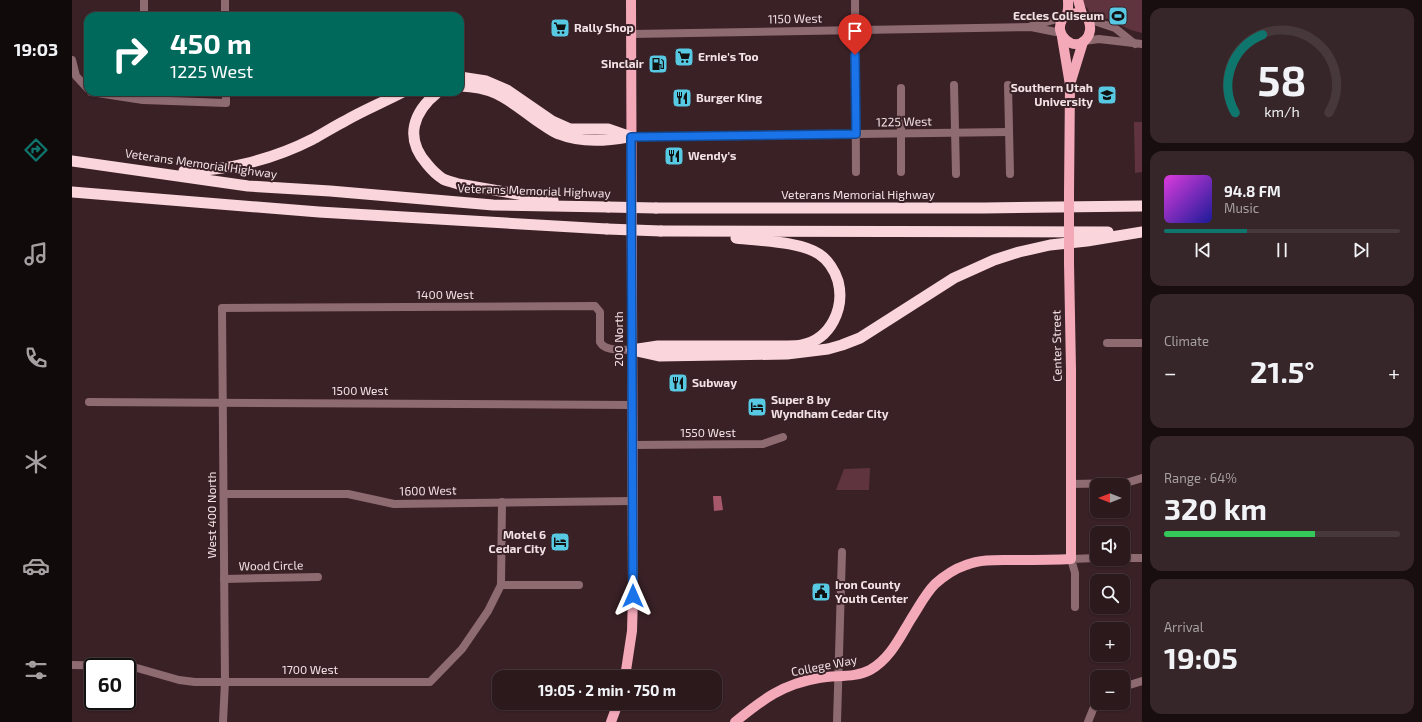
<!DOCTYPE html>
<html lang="en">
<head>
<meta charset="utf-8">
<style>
  :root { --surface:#2b191c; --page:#372629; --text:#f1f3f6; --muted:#a6a0a3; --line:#47383b; --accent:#0f766e }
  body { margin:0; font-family:"Exo 2",sans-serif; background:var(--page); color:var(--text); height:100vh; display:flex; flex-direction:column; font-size:15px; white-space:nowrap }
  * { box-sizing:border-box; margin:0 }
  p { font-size:13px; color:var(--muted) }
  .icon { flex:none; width:22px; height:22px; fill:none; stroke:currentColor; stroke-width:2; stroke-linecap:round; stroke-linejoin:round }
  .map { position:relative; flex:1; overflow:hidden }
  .sheet { display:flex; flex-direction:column; gap:8px; padding:8px; background:#180e0f; width:280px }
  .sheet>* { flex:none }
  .top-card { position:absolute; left:12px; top:12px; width:380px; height:84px; border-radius:12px; box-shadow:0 1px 3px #0004,0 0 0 1px var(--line); background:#00695c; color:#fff; overflow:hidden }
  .needle { width:26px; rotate:270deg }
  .controls { position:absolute; left:1018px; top:478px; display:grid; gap:8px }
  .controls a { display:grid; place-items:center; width:40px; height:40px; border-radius:8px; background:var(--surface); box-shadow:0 1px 3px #0004,0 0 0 1px var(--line); font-size:20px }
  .speed { position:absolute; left:12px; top:658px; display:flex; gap:8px; font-size:20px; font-weight:700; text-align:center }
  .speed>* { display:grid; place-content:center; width:52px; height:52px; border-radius:50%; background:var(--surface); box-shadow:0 1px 3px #0004,0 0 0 1px var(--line); line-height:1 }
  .speed .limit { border:2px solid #111; border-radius:6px; background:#fff; color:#111 }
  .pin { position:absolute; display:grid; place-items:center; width:34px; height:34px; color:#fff; margin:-41px -17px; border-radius:50% 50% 50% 0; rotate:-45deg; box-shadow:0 0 4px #0007 }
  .pin .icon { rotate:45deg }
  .me { position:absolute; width:44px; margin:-22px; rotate:0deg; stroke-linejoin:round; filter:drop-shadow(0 0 3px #0008) }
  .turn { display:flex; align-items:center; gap:14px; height:84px; padding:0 20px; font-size:18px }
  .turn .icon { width:52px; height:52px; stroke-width:2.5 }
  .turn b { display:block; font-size:28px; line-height:34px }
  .big { font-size:30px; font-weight:700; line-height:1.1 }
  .sheet .tile { flex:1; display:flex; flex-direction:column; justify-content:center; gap:6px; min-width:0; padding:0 14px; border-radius:12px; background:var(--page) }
  .sheet .dial { align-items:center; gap:0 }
  .dial svg { height:104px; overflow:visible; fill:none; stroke:var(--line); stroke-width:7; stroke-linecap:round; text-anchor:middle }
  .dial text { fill:var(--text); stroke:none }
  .song { display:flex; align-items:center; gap:12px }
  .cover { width:48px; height:48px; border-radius:6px; background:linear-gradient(135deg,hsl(300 70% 55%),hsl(240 70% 35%)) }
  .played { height:4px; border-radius:2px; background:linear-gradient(90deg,var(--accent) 35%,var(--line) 35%) }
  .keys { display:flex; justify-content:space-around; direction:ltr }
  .heat { display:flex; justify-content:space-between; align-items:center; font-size:22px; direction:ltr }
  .charge { height:6px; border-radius:3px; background:linear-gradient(90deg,#34c759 64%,var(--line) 0) }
  .trip { position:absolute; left:420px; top:670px; width:230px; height:40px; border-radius:12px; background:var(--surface); box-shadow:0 1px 3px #0004,0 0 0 1px var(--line); font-weight:700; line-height:40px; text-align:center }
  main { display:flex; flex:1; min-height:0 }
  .tabs { display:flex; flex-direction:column; width:72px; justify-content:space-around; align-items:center; background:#110a0b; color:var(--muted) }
  .tabs .icon { width:28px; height:28px }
  .tabs .on { color:var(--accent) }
  .tabs b { font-size:18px; color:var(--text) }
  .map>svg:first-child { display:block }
</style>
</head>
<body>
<main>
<nav class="tabs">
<b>19:03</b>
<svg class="icon on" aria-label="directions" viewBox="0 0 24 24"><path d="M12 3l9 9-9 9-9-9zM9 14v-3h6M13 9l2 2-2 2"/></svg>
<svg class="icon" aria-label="music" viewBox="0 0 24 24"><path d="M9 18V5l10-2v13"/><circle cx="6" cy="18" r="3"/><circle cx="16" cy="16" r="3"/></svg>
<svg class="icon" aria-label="phone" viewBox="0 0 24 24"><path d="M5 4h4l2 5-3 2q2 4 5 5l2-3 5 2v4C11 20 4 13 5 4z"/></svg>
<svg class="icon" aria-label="climate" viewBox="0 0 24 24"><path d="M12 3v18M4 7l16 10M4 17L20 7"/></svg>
<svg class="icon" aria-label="car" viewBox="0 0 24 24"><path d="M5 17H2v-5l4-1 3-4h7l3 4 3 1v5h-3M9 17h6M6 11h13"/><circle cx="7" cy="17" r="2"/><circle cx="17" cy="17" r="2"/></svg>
<svg class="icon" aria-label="filters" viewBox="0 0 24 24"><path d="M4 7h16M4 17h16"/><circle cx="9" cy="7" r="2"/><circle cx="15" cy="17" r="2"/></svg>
</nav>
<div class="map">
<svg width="1070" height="722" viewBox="0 0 1070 722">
  <rect width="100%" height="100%" fill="#392126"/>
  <g fill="#60343e">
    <path d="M1008,0h62v33l-11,-3 -23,-11 -18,-4 -2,-6z"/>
    <path d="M1062,122h8v50l-7,1z"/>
    <path d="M798,468l-1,22h-33l8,-21z"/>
  </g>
  <path fill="#a7586b" d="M641,496h8l2,14 -9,1z"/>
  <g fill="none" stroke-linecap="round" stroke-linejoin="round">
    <g stroke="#8e6a71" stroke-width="8">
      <path d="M153,0v16"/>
      <path d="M783,0l1,172"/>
      <path d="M72,16v-16"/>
      <path d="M1016,19l27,9 20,16"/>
      <path d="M959,26l34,-9"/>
      <path d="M560,34l399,-7 30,6"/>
      <path d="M1012,41l15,-2 43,5"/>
      <path d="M0,60l4,16 12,13"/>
      <path d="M882,85l2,89"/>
      <path d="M936,85l2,89"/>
      <path d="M829,88v84"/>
      <path d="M19,92l52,8 83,3v-11"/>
      <path d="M559,137l378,-5"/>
      <path d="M1035,343h35"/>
      <path d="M17,402l543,3"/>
      <path d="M560,445l131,-1 20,-7"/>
      <path d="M999,484l55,-1 16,-5"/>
      <path d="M152,494h124l46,10 239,-3"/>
      <path d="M1051,558h19"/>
      <path d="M152,579l94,-2"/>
      <path d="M429,585h78"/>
      <path d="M1003,607v-34l-4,-14 26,-1"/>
      <path d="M0,665l58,1 49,14 16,2h235l32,-33 26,-38 13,-26 1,-83"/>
      <path d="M1051,687l19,-6"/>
      <path d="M151,722l2,-40 -3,-374 373,-2 5,6v30c5,10 22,7 32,8"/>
      <path d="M765,722l5,-170"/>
      <path d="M1016,722l6,-15 4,-4"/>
    </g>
    <g stroke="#f4a9b9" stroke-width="10">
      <path d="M1006,0l4,14"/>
      <path d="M994,16c8,-5 15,-3 22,3 8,16 -8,33 -22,21 -6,-5 -8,-13 -4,-20 1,-2 3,-3 4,-4 3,-5 2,-11 2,-16"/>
      <path d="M990,37l8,48 -1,108"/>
      <path d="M999,81l12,-39"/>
      <path d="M553,677l7,-46 1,-35 -2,-596"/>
      <path d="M539,722l7,-19"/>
      <path d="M663,722c28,-23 48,-38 84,-44 17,-3 36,0 51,-8 20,-11 30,-33 41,-51 8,-12 14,-25 24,-35 9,-8 19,-15 31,-19 15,-6 32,-5 48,-5 19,0 38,0 57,-1v-189l-2,-107"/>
    </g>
    <g stroke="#fad5dc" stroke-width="11">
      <path d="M388,77l26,4 21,9 45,31 18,8h38l23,8"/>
      <path d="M388,86c36,1 48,14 76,34 8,5 15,11 23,14 22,9 47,7 69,3"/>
      <path d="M366,92c-25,20 -34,46 -11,72 4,5 10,11 16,15 4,2 10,3 15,5l95,16"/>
      <path d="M0,161l176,25 82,5 163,14 115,2"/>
      <path d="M112,171c44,0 90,-12 129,-32 11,-6 22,-13 32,-18 19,-11 39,-19 58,-29"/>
      <path d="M0,192l247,20 288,17"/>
      <path d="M584,208h328l158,-2"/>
      <path d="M589,231l447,1"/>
      <path d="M566,349l20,-3h129c5,0 10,0 15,-1 29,-6 43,-37 36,-64 -3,-10 -10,-21 -19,-27 -20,-13 -60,-13 -83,-16"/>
      <path d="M560,350l27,6 128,-2 41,-5 14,-4 18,-7 94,-60 40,-18 25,-8 31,-7 37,-4 55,-9"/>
    </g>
    <path stroke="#f4a9b9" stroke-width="10" d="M997,263v-70"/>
    <g stroke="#fad5dc" stroke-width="11">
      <path d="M536,207l48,1"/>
      <path d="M535,229l54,2"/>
    </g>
  </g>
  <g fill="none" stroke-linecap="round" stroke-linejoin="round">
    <defs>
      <path id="route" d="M561,596l-2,-459 225,-3 -1,-79"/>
    </defs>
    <use href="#route" stroke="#114b97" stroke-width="10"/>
    <use href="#route" stroke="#1a73e8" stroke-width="7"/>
  </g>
  <defs>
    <symbol id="stadium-square" viewBox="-11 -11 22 22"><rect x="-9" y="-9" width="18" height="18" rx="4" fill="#58c9e3" stroke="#392126"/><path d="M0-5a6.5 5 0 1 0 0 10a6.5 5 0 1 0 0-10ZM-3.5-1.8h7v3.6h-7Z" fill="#111"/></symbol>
    <symbol id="supermarket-square" viewBox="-11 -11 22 22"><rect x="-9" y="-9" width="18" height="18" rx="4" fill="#58c9e3" stroke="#392126"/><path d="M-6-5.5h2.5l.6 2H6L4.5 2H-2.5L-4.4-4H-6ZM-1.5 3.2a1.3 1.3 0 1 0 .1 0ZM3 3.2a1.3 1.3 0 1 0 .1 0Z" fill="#111"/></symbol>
    <symbol id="fuel-square" viewBox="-11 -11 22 22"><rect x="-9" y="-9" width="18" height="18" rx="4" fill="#58c9e3" stroke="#392126"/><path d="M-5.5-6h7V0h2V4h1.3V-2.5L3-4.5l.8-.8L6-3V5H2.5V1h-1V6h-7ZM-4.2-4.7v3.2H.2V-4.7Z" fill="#111"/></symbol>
    <symbol id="university-square" viewBox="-11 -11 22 22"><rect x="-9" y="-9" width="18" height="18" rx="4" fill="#58c9e3" stroke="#392126"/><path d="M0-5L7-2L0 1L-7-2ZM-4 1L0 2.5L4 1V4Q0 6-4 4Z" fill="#111"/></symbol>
    <symbol id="restaurant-square" viewBox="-11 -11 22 22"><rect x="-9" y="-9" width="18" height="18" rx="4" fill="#58c9e3" stroke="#392126"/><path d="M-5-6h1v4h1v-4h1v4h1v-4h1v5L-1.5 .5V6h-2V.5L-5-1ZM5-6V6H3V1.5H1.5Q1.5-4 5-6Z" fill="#111"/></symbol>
    <symbol id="hotel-square" viewBox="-11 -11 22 22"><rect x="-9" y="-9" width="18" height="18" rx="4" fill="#58c9e3" stroke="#392126"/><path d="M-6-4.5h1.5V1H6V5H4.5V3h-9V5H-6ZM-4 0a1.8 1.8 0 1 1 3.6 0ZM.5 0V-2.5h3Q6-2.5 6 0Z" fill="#111"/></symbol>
    <symbol id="civic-square" viewBox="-11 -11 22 22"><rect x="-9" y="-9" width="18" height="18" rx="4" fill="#58c9e3" stroke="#392126"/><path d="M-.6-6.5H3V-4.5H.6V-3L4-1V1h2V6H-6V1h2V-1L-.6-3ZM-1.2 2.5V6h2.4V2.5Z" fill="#111"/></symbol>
  </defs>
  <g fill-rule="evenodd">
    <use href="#stadium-square" x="1035" y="5" width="22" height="22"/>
    <use href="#supermarket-square" x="477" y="17" width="22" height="22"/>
    <use href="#supermarket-square" x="601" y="46" width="22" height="22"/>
    <use href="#fuel-square" x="575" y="53" width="22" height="22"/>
    <use href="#university-square" x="1024" y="84" width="22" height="22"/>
    <use href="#restaurant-square" x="599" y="87" width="22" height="22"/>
    <use href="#restaurant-square" x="591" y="145" width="22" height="22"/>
    <use href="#restaurant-square" x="595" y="372" width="22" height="22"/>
    <use href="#hotel-square" x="674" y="396" width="22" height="22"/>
    <use href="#hotel-square" x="477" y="531" width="22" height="22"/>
    <use href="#civic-square" x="738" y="581" width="22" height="22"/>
  </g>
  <g text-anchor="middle" stroke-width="4" stroke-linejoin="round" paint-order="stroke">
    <g font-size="12" font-weight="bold" fill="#f3e2e5" stroke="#392126" text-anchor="start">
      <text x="1032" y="20" text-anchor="end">Eccles Coliseum</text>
      <text x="502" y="32">Rally Shop</text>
      <text x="626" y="61">Ernie's Too</text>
      <text x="572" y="68" text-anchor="end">Sinclair</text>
      <text x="1021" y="92" text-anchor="end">Southern Utah<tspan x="1021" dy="14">University</tspan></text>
      <text x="624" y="102">Burger King</text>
      <text x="616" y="160">Wendy's</text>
      <text x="620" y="387">Subway</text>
      <text x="699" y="404">Super 8 by<tspan x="699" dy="14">Wyndham Cedar City</tspan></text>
      <text x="474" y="539" text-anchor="end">Motel 6<tspan x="474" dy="14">Cedar City</tspan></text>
      <text x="763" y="589">Iron County<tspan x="763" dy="14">Youth Center</tspan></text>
    </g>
    <g font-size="12" fill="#f3e2e5" stroke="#392126">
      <text transform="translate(723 19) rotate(-1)" y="4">1150 West</text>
      <text transform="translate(832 122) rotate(-1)" y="4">1225 West</text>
      <text transform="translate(129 164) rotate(8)" y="4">Veterans Memorial Highway</text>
      <text transform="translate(462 191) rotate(2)" y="4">Veterans Memorial Highway</text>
      <text x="786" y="199">Veterans Memorial Highway</text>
      <text x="373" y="299">1400 West</text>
      <text transform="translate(547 339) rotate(-90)" y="4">200 North</text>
      <text transform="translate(985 346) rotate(-91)" y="4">Center Street</text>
      <text x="288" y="395">1500 West</text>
      <text x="636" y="437">1550 West</text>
      <text transform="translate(356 491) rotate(-1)" y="4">1600 West</text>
      <text transform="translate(140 515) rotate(-90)" y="4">West 400 North</text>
      <text transform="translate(199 566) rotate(-1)" y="4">Wood Circle</text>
      <text transform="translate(752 666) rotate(-11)" y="4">College Way</text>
      <text x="238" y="674">1700 West</text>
    </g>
  </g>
</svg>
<div class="controls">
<a><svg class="needle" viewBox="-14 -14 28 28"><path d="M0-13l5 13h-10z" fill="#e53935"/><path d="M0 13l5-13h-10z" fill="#a6a0a3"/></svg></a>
<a><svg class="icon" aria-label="sound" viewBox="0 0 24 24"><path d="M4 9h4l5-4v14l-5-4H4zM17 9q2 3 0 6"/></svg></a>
<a><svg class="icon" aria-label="search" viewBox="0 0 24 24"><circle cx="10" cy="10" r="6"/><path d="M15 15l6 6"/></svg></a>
<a>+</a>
<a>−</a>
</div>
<div class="speed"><div class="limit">60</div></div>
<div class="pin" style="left:783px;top:55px;background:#d93025"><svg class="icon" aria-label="arrive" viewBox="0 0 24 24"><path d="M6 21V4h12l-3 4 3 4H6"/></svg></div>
<svg class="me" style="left:561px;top:596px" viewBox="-20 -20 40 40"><path d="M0-17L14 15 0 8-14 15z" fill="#1a73e8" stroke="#fff" stroke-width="4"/></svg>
<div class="trip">19:05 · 2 min · 750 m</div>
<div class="top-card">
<div class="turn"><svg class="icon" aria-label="right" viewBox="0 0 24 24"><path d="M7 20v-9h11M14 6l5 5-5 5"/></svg><div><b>450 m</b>1225 West</div></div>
</div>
</div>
<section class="sheet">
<div class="tile dial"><svg viewBox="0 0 100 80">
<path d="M14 69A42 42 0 1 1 86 69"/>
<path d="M14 69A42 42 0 0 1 35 9" stroke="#0f766e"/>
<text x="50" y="56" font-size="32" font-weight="700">58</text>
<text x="50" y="72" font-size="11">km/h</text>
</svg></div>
<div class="tile">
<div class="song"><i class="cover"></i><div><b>94.8 FM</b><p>Music</p></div></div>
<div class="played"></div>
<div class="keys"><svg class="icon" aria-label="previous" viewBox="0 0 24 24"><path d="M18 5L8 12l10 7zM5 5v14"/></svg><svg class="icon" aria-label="pause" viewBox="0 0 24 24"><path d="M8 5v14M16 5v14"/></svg><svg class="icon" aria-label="next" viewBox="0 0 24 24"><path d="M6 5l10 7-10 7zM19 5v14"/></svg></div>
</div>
<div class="tile"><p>Climate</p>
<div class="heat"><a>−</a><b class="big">21.5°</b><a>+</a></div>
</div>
<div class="tile"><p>Range · 64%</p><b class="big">320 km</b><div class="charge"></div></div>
<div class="tile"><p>Arrival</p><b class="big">19:05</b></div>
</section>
</main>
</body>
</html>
